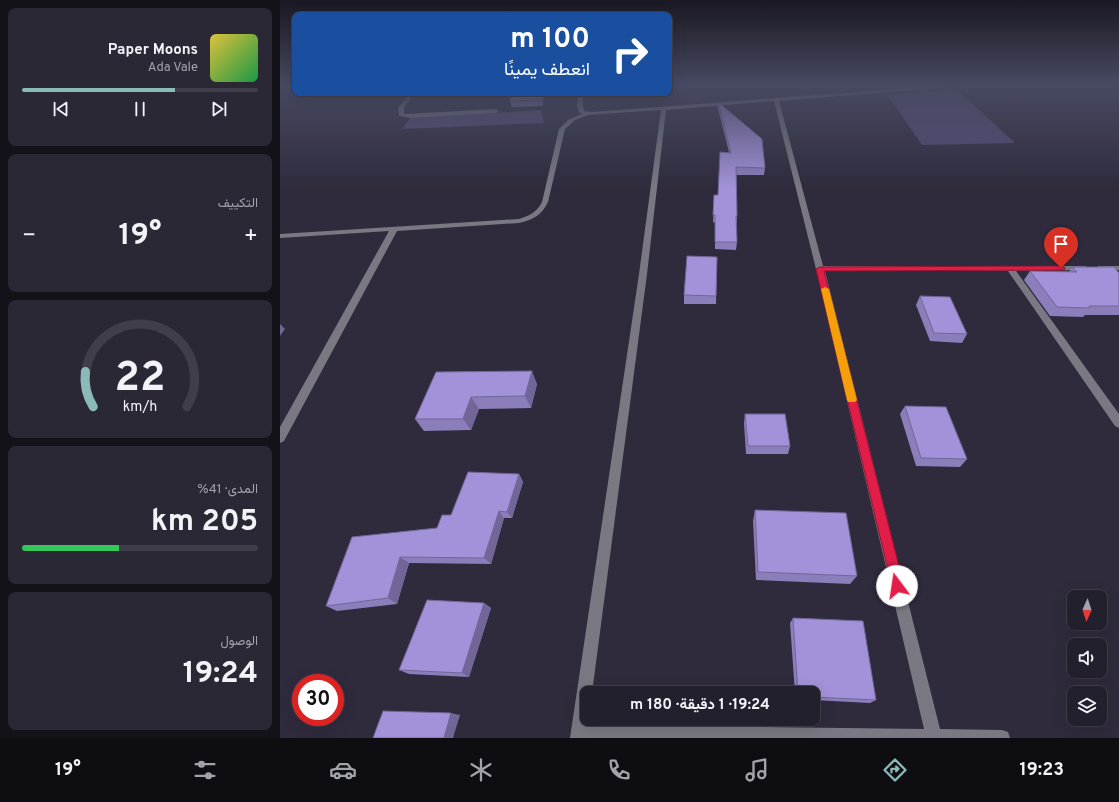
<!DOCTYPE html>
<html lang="ar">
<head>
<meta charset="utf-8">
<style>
  :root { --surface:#23202e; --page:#2b2836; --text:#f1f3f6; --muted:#a3a3aa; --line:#403e4a; --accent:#8bbbb9 }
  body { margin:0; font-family:Overpass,Vazirmatn,sans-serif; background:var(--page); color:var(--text); direction:rtl; height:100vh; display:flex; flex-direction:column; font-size:15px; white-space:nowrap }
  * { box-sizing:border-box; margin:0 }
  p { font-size:13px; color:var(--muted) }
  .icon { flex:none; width:22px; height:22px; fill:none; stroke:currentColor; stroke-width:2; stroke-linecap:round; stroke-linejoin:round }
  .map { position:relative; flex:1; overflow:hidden; direction:ltr }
  .sheet { display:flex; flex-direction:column; gap:8px; padding:8px; background:#131219; width:280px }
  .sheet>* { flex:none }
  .hud { position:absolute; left:12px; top:12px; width:380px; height:84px; border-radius:8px; box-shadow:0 4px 16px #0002,0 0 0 1px var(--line); direction:rtl; background:#1a4fa0; color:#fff; overflow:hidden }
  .needle { width:26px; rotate:183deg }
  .fabs { position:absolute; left:787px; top:590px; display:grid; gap:8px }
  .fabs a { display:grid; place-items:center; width:40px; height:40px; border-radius:8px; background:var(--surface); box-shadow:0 4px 16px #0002,0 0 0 1px var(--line); font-size:20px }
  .speed { position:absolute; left:12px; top:674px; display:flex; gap:8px; font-size:20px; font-weight:700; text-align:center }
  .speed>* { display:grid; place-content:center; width:52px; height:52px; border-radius:50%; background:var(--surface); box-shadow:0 4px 16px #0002,0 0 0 1px var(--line); line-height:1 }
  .speed .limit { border:6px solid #d22; background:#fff; color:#111 }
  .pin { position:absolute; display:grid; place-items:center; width:34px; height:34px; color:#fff; margin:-41px -17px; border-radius:50% 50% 50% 0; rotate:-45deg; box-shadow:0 0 4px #0007 }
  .pin .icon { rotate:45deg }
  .me { position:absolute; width:44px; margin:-22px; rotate:346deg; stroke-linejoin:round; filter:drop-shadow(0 0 3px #0008) }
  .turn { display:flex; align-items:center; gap:14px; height:84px; padding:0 16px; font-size:18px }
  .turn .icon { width:52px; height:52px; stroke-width:2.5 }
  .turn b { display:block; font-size:28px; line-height:34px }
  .big { font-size:30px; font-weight:700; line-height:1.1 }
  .sheet .widget { flex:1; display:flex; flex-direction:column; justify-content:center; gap:6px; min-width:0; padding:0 14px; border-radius:8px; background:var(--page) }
  .sheet .dial { align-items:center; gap:0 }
  .dial svg { height:104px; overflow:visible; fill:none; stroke:var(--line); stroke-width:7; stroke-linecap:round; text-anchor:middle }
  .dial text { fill:var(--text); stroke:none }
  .song { display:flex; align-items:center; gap:12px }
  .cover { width:48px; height:48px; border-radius:6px; background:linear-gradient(135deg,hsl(50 70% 55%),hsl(140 70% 35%)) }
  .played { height:4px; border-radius:2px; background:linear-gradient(90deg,var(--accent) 65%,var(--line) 65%) }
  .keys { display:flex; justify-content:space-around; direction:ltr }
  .heat { display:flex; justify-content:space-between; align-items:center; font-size:22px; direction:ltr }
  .charge { height:6px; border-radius:3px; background:linear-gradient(90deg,#34c759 41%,var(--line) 0) }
  .trip { position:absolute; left:300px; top:686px; width:240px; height:40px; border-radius:8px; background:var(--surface); box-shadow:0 4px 16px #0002,0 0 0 1px var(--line); font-weight:700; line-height:40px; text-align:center; direction:rtl }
  .dock { display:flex; height:64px; justify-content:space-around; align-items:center; background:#0e0d12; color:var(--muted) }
  .dock .icon { width:28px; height:28px }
  .dock .selected { color:var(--accent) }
  .dock b { font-size:18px; color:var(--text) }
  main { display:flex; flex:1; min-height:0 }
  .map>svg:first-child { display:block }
</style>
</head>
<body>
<main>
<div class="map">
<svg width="839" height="738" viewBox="0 0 839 738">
  <rect width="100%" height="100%" fill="#2f2b3d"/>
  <g fill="#554a75">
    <path d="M676,89l58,53v1l-92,2 -35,-51z"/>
    <path d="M261,110l3,13 -142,6 8,-11z"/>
  </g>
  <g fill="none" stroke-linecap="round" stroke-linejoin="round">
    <g fill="#7a7882" fill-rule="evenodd">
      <path d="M667,85h19l-2,1 -185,15 44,165h262l4,2 -4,2 -69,1 103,143v14l-4,-2 -107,-155h-183l115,458 62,1 6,2 2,6h-440l69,-464 22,-164 -73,5 -13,5 -10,9 -17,73c-6,13 -15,18 -29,21l-122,8 -113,210 -4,2v-16l109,-196 -109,7v-4l239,-15c10,-3 18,-7 23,-17l17,-73 9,-9 14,-6 -3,-2 -2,-6 2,-13h4v13l1,5 8,1zM494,101l42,168 108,460 -336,-4 -1,-32h5l55,-419 19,-164z"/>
      <path d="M130,93h4l-10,15v6l92,-5 3,2 -3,2 -86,5 -11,-2 -1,-8z"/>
      <path d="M818,266h21v4h-18l-4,-2z"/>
    </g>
  </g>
  <g fill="#8c7dbb">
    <path d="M264,93l-1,13 -31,1 -2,-6z"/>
    <path d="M438,102l47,66 -1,7h-28l1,41v7h-1l1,19 -1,8 -21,-1v-26l-2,-1 1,-27h4l11,-43 -11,-43z"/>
    <path d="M437,257l-1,47h-32v-9z"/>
    <path d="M792,267l47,6v42h-34l-2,2 -33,-1 -26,-36 6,-9 39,1z"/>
    <path d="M640,296l47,38 -5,9 -32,-2 -14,-36z"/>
    <path d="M156,372l101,12 -6,24 -52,1 -8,21 -47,1 -9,-12z"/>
    <path d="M625,406l62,53 -7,8 -44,-1 -16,-52z"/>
    <path d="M465,414l45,32 -2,8h-42l-2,-31z"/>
    <path d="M239,474l4,8 -11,36h-8l-13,46 -82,-1 -12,41 -60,7 -11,-5 111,-78 14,-13z"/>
    <path d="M475,510l102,66 -7,8 -94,-4 -3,-59z"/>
    <path d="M204,603l7,5 -22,69 -60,-3 -10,-4z"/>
    <path d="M513,618l83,82 -6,3 -57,-3v-7h-18l-5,-70z"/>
  </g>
  <g fill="#726698">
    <path d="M262,93h2l-1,13 -2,-6z"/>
    <path d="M0,324l5,5 -5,7z"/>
    <path d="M252,371l5,13 -6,24 -6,-12z"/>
    <path d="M191,397l8,12 -8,21 -8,-11z"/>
    <path d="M239,474l4,8 -11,36 -5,-6z"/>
    <path d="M219,511l5,7 -13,46 -7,-6z"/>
    <path d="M120,557l9,6 -12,41 -9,-6z"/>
    <path d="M204,603l7,5 -22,69 -7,-4z"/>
    <path d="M171,713l9,2 -7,23h-9z"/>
  </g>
  <g fill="#a391d9" stroke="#726698">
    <path d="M231,93h31l-1,7 -31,1z"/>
    <path d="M438,102l44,37 3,29 -29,-1 1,49h-1l1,26h-22v-27h-2l1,-20h4l2,-43 11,1z"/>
    <path d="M407,256l30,1 -1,39 -32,-1z"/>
    <path d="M792,267h42l5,6v33h-30l1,2 -33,-1 -27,-36 47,1z"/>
    <path d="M640,296l30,1 17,37 -33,-1z"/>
    <path d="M252,371l-7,25 -54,1 -8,22h-48l21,-47z"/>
    <path d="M625,406l41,1 21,52 -46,-1z"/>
    <path d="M465,414h40l5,32h-42z"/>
    <path d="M188,472l51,2 -12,38 -8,-1 -15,47 -84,-1 -12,41 -62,8 26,-69 85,-9 5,-13h9z"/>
    <path d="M475,510l91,3 11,63 -99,-4z"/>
    <path d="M147,600l57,3 -22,70 -63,-3z"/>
    <path d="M513,618l70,3 13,79 -63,-3v-4h-15z"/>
    <path d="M103,711l68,2 -7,25h-71z"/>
  </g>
  <linearGradient id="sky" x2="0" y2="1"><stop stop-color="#1a1822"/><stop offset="0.45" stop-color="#474a62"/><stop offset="1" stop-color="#474a62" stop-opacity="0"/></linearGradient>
  <rect width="839" height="188" fill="url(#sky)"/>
  <path fill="#e11d48" stroke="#92132f" d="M781,266l4,2 -1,2 -240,1 80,315 -2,5 -5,1 -4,-1 -77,-322 4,-2z"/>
  <path fill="#f59e0b" d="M545,287l4,2 28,111 -2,2h-7l-1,-2 -26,-111z"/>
</svg>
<div class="fabs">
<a><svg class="needle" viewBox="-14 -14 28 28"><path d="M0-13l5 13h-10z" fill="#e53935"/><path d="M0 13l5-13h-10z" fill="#a3a3aa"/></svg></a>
<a><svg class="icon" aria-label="sound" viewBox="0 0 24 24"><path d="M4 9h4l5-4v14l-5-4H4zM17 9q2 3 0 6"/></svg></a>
<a><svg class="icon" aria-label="layers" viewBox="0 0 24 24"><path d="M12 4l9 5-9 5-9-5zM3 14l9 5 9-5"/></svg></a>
</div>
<div class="speed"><div class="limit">30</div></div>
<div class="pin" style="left:781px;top:268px;background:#d93025"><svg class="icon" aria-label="arrive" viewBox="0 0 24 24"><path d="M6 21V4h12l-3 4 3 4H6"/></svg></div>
<svg class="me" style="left:617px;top:586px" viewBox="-20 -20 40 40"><circle r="19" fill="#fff"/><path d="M0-13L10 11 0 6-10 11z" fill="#e11d48"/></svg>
<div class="trip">19:24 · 1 دقيقة · 180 m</div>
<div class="hud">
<div class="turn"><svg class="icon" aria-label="right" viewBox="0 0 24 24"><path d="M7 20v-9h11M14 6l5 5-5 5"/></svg><div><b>100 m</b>انعطف يمينًا</div></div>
</div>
</div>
<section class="sheet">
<div class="widget">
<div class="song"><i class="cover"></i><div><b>Paper Moons</b><p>Ada Vale</p></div></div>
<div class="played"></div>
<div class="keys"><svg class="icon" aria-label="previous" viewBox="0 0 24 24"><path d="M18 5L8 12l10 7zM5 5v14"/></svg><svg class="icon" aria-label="pause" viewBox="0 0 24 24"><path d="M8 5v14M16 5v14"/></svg><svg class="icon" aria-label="next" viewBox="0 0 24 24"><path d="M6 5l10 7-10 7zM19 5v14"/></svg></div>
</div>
<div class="widget"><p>التكييف</p>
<div class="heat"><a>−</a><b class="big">19°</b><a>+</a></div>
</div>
<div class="widget dial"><svg viewBox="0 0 100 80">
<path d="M14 69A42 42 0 1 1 86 69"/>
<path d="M14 69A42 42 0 0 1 8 42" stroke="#8bbbb9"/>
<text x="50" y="56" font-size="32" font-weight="700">22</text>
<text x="50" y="72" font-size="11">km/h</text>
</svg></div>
<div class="widget"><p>المدى · 41%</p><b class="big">205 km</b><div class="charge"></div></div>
<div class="widget"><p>الوصول</p><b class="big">19:24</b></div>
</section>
</main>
<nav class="dock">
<b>19:23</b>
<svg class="icon selected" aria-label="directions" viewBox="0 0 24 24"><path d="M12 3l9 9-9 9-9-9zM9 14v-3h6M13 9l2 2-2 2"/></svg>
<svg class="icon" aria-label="music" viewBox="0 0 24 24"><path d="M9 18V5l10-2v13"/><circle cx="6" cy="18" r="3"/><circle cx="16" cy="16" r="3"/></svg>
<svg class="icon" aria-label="phone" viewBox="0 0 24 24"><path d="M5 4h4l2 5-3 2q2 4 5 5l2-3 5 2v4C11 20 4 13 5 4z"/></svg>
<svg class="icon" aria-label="climate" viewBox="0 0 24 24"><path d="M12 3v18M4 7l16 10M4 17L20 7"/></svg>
<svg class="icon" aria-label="car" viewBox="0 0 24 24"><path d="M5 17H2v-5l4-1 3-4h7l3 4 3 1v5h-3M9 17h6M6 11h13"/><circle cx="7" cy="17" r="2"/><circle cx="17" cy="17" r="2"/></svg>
<svg class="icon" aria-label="filters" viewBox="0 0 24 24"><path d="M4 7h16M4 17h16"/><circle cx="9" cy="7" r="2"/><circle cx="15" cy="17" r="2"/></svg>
<b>19°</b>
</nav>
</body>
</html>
